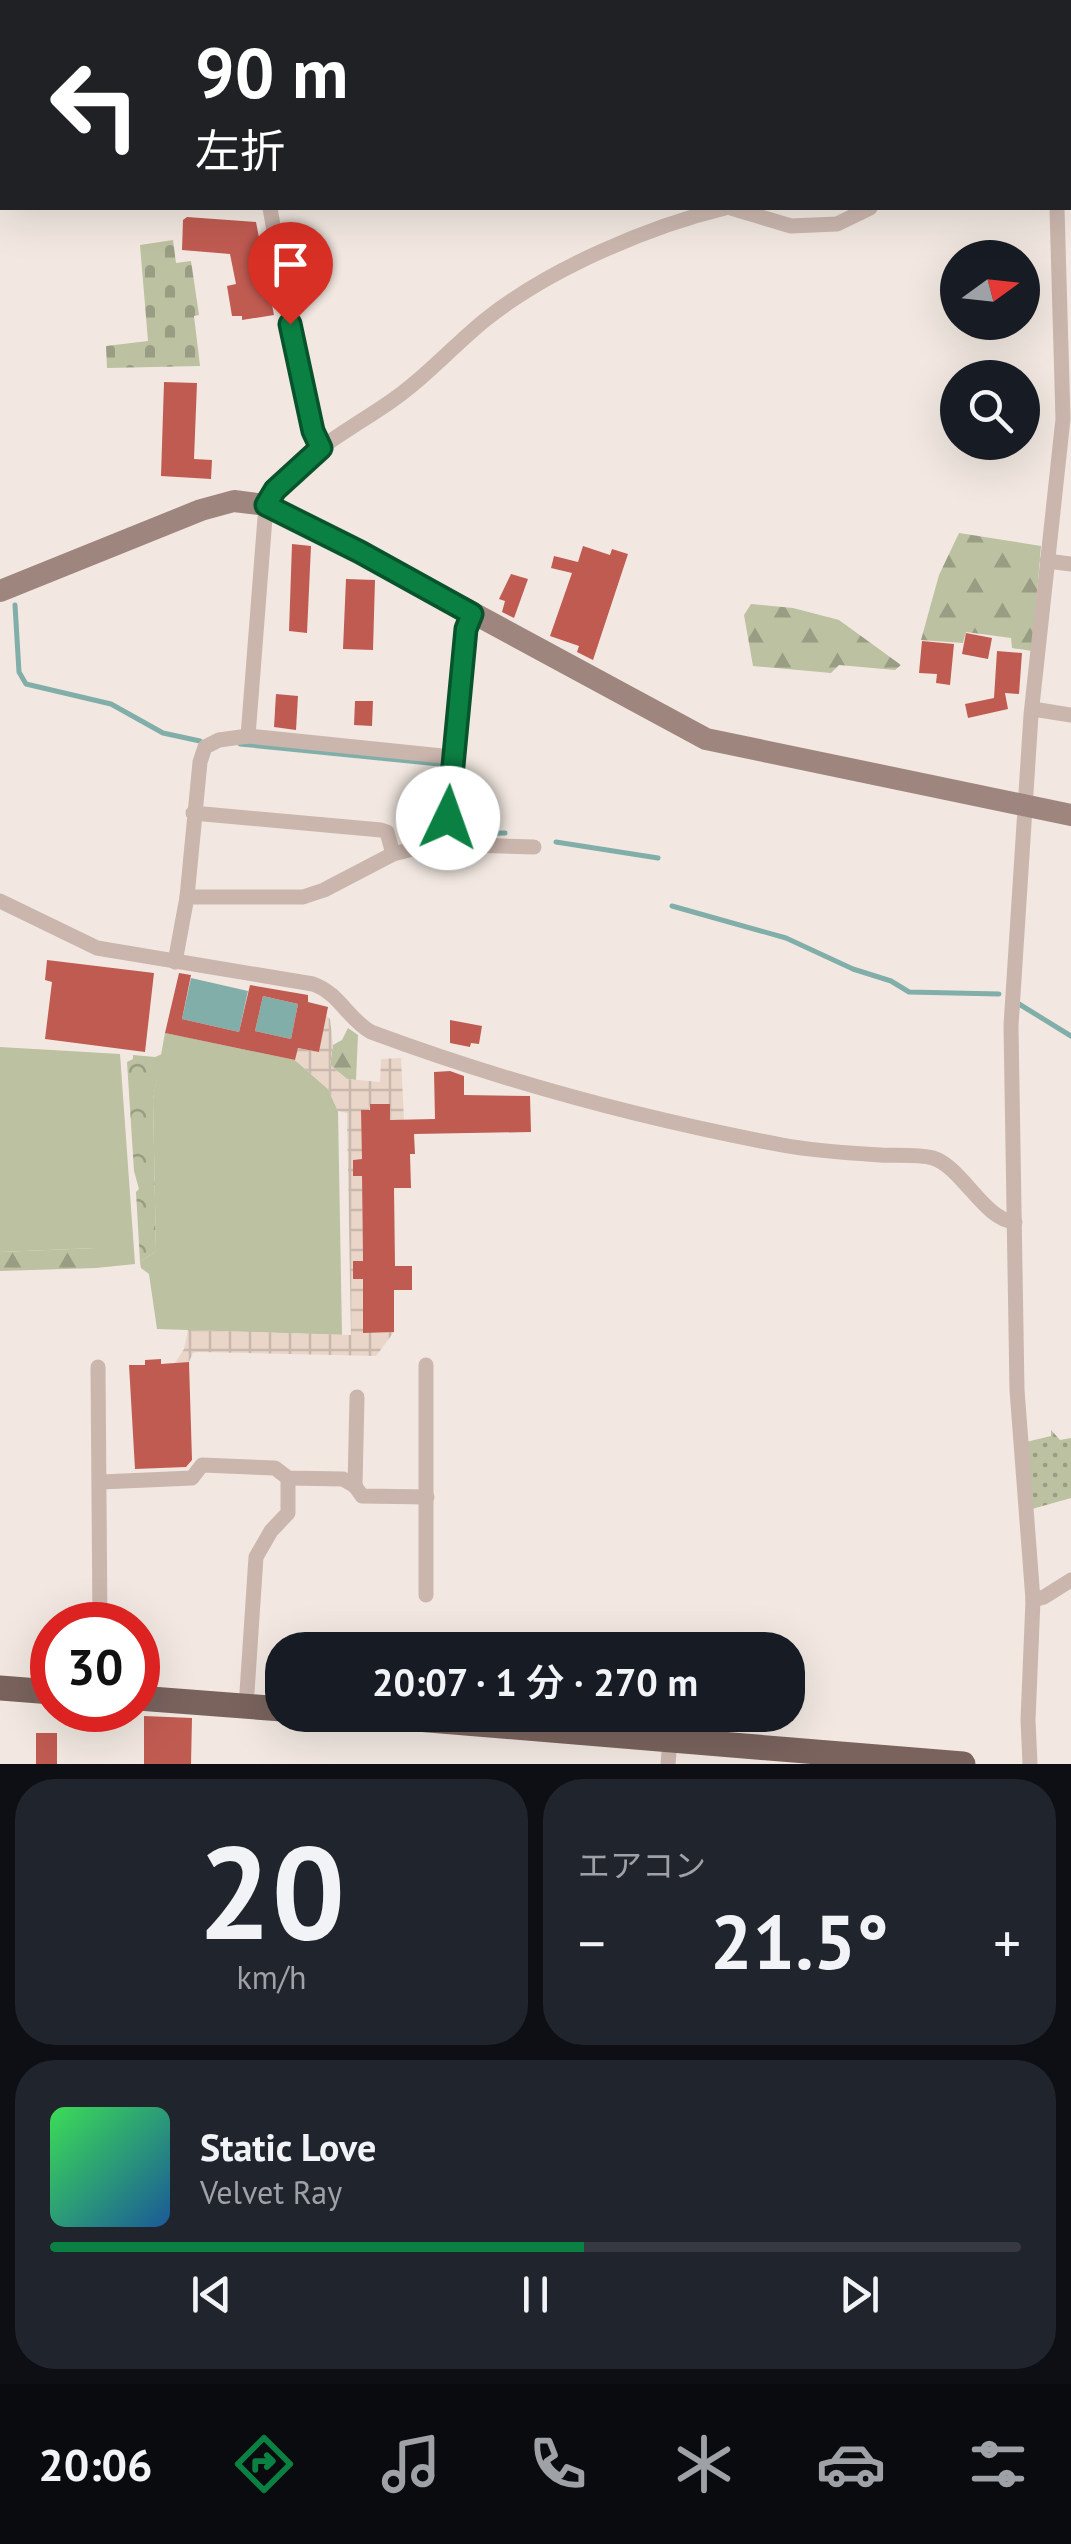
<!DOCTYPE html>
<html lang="ja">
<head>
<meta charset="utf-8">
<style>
  :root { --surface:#171b24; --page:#20242c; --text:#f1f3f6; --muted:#9ea1a6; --line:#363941; --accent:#0b8043 }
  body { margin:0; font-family:"PT Sans","Noto Sans JP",sans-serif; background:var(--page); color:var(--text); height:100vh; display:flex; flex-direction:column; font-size:38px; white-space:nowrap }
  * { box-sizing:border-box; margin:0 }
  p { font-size:32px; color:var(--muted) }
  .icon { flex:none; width:55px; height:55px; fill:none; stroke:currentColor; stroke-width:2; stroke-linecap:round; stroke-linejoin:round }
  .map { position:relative; height:1764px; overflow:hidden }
  .drawer { display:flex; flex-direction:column; gap:15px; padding:15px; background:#0d0f14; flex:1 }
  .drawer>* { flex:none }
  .hud { position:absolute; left:0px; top:0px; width:1072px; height:210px; box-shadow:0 10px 40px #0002; background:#202124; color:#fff; overflow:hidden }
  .needle { width:65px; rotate:75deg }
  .tools { position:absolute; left:940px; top:240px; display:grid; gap:20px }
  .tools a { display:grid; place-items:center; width:100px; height:100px; border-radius:50%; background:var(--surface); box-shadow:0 10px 40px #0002; font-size:50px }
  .speed { position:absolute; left:30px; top:1602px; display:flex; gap:20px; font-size:50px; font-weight:700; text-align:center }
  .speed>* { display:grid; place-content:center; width:130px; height:130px; border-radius:50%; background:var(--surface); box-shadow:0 10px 40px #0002; line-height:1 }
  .speed .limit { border:15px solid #d22; background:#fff; color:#111 }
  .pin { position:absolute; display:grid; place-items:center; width:85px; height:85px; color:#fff; margin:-102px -42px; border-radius:50% 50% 50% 0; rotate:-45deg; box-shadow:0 0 10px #0007 }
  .pin .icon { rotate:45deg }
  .me { position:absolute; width:110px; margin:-55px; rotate:3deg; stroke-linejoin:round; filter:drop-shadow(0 0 8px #0008) }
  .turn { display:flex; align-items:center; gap:35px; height:210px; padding:0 30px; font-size:45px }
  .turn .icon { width:130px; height:130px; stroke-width:2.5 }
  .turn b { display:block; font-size:70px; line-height:85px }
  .big { font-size:75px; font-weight:600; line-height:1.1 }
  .drawer .widget { flex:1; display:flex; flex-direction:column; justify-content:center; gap:15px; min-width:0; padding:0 35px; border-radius:40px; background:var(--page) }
  .drawer .dial { align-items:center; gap:0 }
  .dial b { font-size:130px; line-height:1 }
  .song { display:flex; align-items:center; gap:30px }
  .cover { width:120px; height:120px; border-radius:15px; background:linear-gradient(135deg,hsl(130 70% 55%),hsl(210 70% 35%)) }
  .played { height:10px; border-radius:5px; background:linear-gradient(90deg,var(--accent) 55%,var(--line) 55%) }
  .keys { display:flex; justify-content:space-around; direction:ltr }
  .heat { display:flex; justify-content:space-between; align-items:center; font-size:55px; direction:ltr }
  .drawer .tiles { flex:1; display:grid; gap:15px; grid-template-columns:1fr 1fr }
  .widget:last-child { grid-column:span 2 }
  .trip { position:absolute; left:265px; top:1632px; width:540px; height:100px; border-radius:40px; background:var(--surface); box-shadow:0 10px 40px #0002; font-weight:600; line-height:100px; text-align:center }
  .dock { display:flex; height:160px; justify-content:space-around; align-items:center; background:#090b0e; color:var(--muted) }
  .dock .icon { width:70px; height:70px }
  .dock .selected { color:var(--accent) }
  .dock b { font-size:45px; color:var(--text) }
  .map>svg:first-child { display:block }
</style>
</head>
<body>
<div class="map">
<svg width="1071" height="1764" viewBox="0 0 1071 1764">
  <defs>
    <pattern id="grass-dots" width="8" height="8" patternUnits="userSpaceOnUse" patternTransform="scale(2.5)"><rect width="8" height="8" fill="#bbc1a1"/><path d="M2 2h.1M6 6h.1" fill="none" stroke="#999d83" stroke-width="1.8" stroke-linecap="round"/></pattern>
    <pattern id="forest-firs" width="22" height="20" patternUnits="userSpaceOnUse" patternTransform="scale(2.5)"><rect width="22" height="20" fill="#bbc1a1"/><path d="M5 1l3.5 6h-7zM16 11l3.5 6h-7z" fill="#999d83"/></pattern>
    <pattern id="cemetery-stones" width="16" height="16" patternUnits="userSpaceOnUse" patternTransform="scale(2.5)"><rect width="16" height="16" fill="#bbc1a1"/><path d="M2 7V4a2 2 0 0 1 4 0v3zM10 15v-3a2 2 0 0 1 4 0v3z" fill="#999d83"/></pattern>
    <pattern id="park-crowns" width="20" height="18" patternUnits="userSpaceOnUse" patternTransform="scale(2.5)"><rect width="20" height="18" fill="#bbc1a1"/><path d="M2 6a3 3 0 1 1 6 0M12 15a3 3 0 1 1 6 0" fill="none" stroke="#999d83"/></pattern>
    <pattern id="plaza-grid" width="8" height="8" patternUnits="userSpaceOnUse" patternTransform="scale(2.5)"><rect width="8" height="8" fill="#e9d6c9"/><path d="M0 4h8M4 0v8" fill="none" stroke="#c9b8ad"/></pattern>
  </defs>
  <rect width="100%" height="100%" fill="#f2e8e1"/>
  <path fill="url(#grass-dots)" d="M1051,1430l9,10 11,-2v60l-39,11 -6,-67 25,-6z"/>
  <g fill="url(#forest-firs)">
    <path d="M419,0h262v2h-261z"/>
    <path d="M959,533l82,13 -9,105 -20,-3 -1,-10 -45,-6 -3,11 -42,-3 18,-65z"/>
    <path d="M751,604l42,4 46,12 62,45 -6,5 -56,-5 -8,8 -78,-7 -9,-51z"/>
    <path d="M348,1028l10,7 -2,45 -9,-1 -17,-14 3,-20 9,-5z"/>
    <path d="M96,1248v20l-96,3v-19z"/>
  </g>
  <path fill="url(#cemetery-stones)" d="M173,240l3,23 15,-2 8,54 -5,1 6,50 -93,2 -1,-22 42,-5 -8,-96z"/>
  <path fill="url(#park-crowns)" d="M162,1054l-9,45 3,152 -16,11 -4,-70 3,-3 -5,-18 -7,-109 6,-3v-4l22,2z"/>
  <g fill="#bbc1a1">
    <path d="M165,1033l130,27 33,29 10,22 4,224 -185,-6 -8,-55 -8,-6 -1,-6 16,-11 -3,-152z"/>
    <path d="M0,1047l120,7 15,210 -39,4 -1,-20 -95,4z"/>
  </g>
  <path fill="url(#plaza-grid)" d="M326,1015l4,4 3,26 -3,20 17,14 33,3 1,-23 20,-1 3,62 -13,26 -1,-42h-20l-1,6h-7v49l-9,1v16h9l1,85 -10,1v16l10,1v53h31l-18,24 -178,-4 -5,1 -4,9 -14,1 9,-14 4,-19 163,5 -4,-222 -9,-2 -10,-22 -33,-29 3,-12 21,4z"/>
  <g fill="#81aea9">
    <path d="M191,978l57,13 -9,41 -57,-13z"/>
    <path d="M263,996l35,8 -7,35 -36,-8z"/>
  </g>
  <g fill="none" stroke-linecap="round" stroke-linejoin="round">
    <g stroke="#81aea9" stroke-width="5">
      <path d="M298,2l1,-2"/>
      <path d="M0,150h2"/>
      <path d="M15,605l4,67 7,12 85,20 52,29 37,8"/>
      <path d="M240,744l199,20 4,7 -8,57"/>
      <path d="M460,834l45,-1"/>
      <path d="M556,842l102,16"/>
      <path d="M672,906l114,32 67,31 38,12 18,11 90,2"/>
      <path d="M1019,1004l52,32"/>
    </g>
  </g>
  <g fill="#c05b51" fill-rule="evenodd">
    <path d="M187,217l69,5 18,93 -32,5v-4h-10l-5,-30 9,-2 -6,-30 -48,-4 1,-30z"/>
    <path d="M164,382l33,1 -3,76 18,1 -1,19 -50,-3z"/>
    <path d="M292,544l19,2 -4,87 -18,-2z"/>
    <path d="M583,546l27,9 2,-6 16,5 -35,106 -16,-8 2,-6 -29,-10 22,-63 -21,-5 3,-12 24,6z"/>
    <path d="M511,574l17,5 -14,39 -12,-6 3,-11 -6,-2z"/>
    <path d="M346,579l29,1 -2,70 -30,-1z"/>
    <path d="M966,633l26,5 -4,21 -26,-5z"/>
    <path d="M922,641l32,3 -4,41 -14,-2 1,-9 -18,-1z"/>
    <path d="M997,651l25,2 -3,41 -14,-1 3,16 -40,9 -3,-14 29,-6z"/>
    <path d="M276,694l22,2 -2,34 -22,-3z"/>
    <path d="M355,701h18l-1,25 -18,-1z"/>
    <path d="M47,960l107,13 -9,79 -100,-13 7,-57 -7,-2z"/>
    <path d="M179,973l12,2 -9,44 57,13 11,-47 58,10v7l20,5 -9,45 -21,-4 -3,12 -130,-27zM263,996l35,8 -7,35 -36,-8z"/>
    <path d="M450,1020l32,6 -3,18 -8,-1 -1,4 -20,-4z"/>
    <path d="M450,1071l14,5v19l66,1 1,36 -117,2 1,20h-5l1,34h-17l1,78h17v24h-18v42l-31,1v-54h-10v-18h10l-1,-85h-9v-16l9,-1 -1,-49h9v-6h20v16l45,-1 -1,-47z"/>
    <path d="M161,1359v5l28,-2 3,98 -6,7 -51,2 -6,-104h16v-5z"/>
    <path d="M144,1716l48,2 -1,46h-47z"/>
    <rect x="36" y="1733" width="21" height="31"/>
  </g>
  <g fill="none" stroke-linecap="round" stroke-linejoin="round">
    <g stroke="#cab6ad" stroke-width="15">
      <path d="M272,0l3,2"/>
      <path d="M316,2l1,-2"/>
      <path d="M1049,2l1,-2"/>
      <path d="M1070,173h1"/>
      <path d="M270,208l29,166 22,74"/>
      <path d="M731,208l60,18 46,-2 33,-16"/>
      <path d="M1047,561l24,3"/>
      <path d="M1033,709l38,6"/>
      <path d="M248,736l18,-231c14,-38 88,-78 121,-101 36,-24 65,-57 98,-84 64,-51 162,-93 240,-112"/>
      <path d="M193,813l188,17 6,2 6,22"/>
      <path d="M445,842l21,-213 6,-14"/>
      <path d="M187,897h116l21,-7 69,-36 40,-10 101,3"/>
      <path d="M0,901l97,47 216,36c26,9 35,35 58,48 132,49 272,87 411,113 32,6 65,8 98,10 16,1 37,-1 53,3 29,9 52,63 82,64"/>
      <path d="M175,962l12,-65 13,-135 5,-15 14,-7 29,-4 204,21"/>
      <path d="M426,1365v230"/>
      <path d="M98,1367l2,258"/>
      <path d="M101,1482l91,-4 10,-13 73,3 13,10 55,1 12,7 7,10 65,1"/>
      <path d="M355,1486l2,-89"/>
      <path d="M1033,1600l11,-3 27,-17"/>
      <path d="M246,1707l10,-150 15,-26 17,-18v-35"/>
      <path d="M668,1764l2,-24"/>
      <path d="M1030,1764l-2,-44 5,-120 -16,-210 -6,-364 20,-311 32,-296 -6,-211"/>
    </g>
    <path stroke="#9e857e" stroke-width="22" d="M0,591l201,-81 33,-9 32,4 94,47 346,187 365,76"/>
    <g stroke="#7a635d" stroke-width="25">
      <path d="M0,1688l52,4"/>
      <path d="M138,1698l144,11"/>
      <path d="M368,1715l595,49"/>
    </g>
  </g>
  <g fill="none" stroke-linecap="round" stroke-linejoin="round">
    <defs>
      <path id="route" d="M290,324l23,107 8,17 -46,42 -9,15 94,47 112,62 -6,15 -18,189"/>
    </defs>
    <use href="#route" stroke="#07532c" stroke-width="25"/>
    <use href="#route" stroke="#0b8043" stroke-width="18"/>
  </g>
</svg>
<div class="tools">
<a><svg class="needle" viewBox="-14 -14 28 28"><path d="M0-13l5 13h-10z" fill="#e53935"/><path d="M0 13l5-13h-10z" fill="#9ea1a6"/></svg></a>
<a><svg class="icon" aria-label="search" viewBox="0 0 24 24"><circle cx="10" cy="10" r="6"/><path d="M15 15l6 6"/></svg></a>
</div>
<div class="speed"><div class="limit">30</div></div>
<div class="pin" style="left:290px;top:324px;background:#d93025"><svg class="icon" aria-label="arrive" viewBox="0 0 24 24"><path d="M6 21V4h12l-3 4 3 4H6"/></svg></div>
<svg class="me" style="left:448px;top:818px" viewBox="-20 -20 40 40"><circle r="19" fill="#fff"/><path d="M0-13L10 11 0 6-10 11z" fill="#0b8043"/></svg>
<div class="trip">20:07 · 1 分 · 270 m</div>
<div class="hud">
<div class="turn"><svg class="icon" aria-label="left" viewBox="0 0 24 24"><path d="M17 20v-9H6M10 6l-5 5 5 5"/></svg><div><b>90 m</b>左折</div></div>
</div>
</div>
<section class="drawer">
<div class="tiles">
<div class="widget dial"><b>20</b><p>km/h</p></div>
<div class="widget"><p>エアコン</p>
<div class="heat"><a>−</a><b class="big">21.5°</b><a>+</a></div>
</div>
<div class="widget">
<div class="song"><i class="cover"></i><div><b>Static Love</b><p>Velvet Ray</p></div></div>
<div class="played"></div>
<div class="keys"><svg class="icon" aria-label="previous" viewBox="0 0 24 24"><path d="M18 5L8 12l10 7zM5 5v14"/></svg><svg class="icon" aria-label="pause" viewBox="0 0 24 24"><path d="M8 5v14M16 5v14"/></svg><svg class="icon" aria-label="next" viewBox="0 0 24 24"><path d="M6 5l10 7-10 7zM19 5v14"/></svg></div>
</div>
</div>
</section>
<nav class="dock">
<b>20:06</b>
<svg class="icon selected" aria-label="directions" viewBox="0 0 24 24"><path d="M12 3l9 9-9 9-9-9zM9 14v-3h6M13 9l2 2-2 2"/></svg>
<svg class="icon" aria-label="music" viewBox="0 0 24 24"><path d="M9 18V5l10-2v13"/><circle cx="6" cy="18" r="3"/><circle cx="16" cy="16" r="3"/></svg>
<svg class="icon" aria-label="phone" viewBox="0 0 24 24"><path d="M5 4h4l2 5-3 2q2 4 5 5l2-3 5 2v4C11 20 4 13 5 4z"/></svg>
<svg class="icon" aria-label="climate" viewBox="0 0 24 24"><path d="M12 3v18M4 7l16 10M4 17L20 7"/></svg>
<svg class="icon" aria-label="car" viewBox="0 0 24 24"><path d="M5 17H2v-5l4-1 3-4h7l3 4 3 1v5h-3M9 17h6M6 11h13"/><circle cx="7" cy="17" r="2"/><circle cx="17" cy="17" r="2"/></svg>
<svg class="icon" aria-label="filters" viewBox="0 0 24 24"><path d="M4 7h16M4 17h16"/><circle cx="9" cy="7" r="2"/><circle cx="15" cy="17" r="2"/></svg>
</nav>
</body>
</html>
